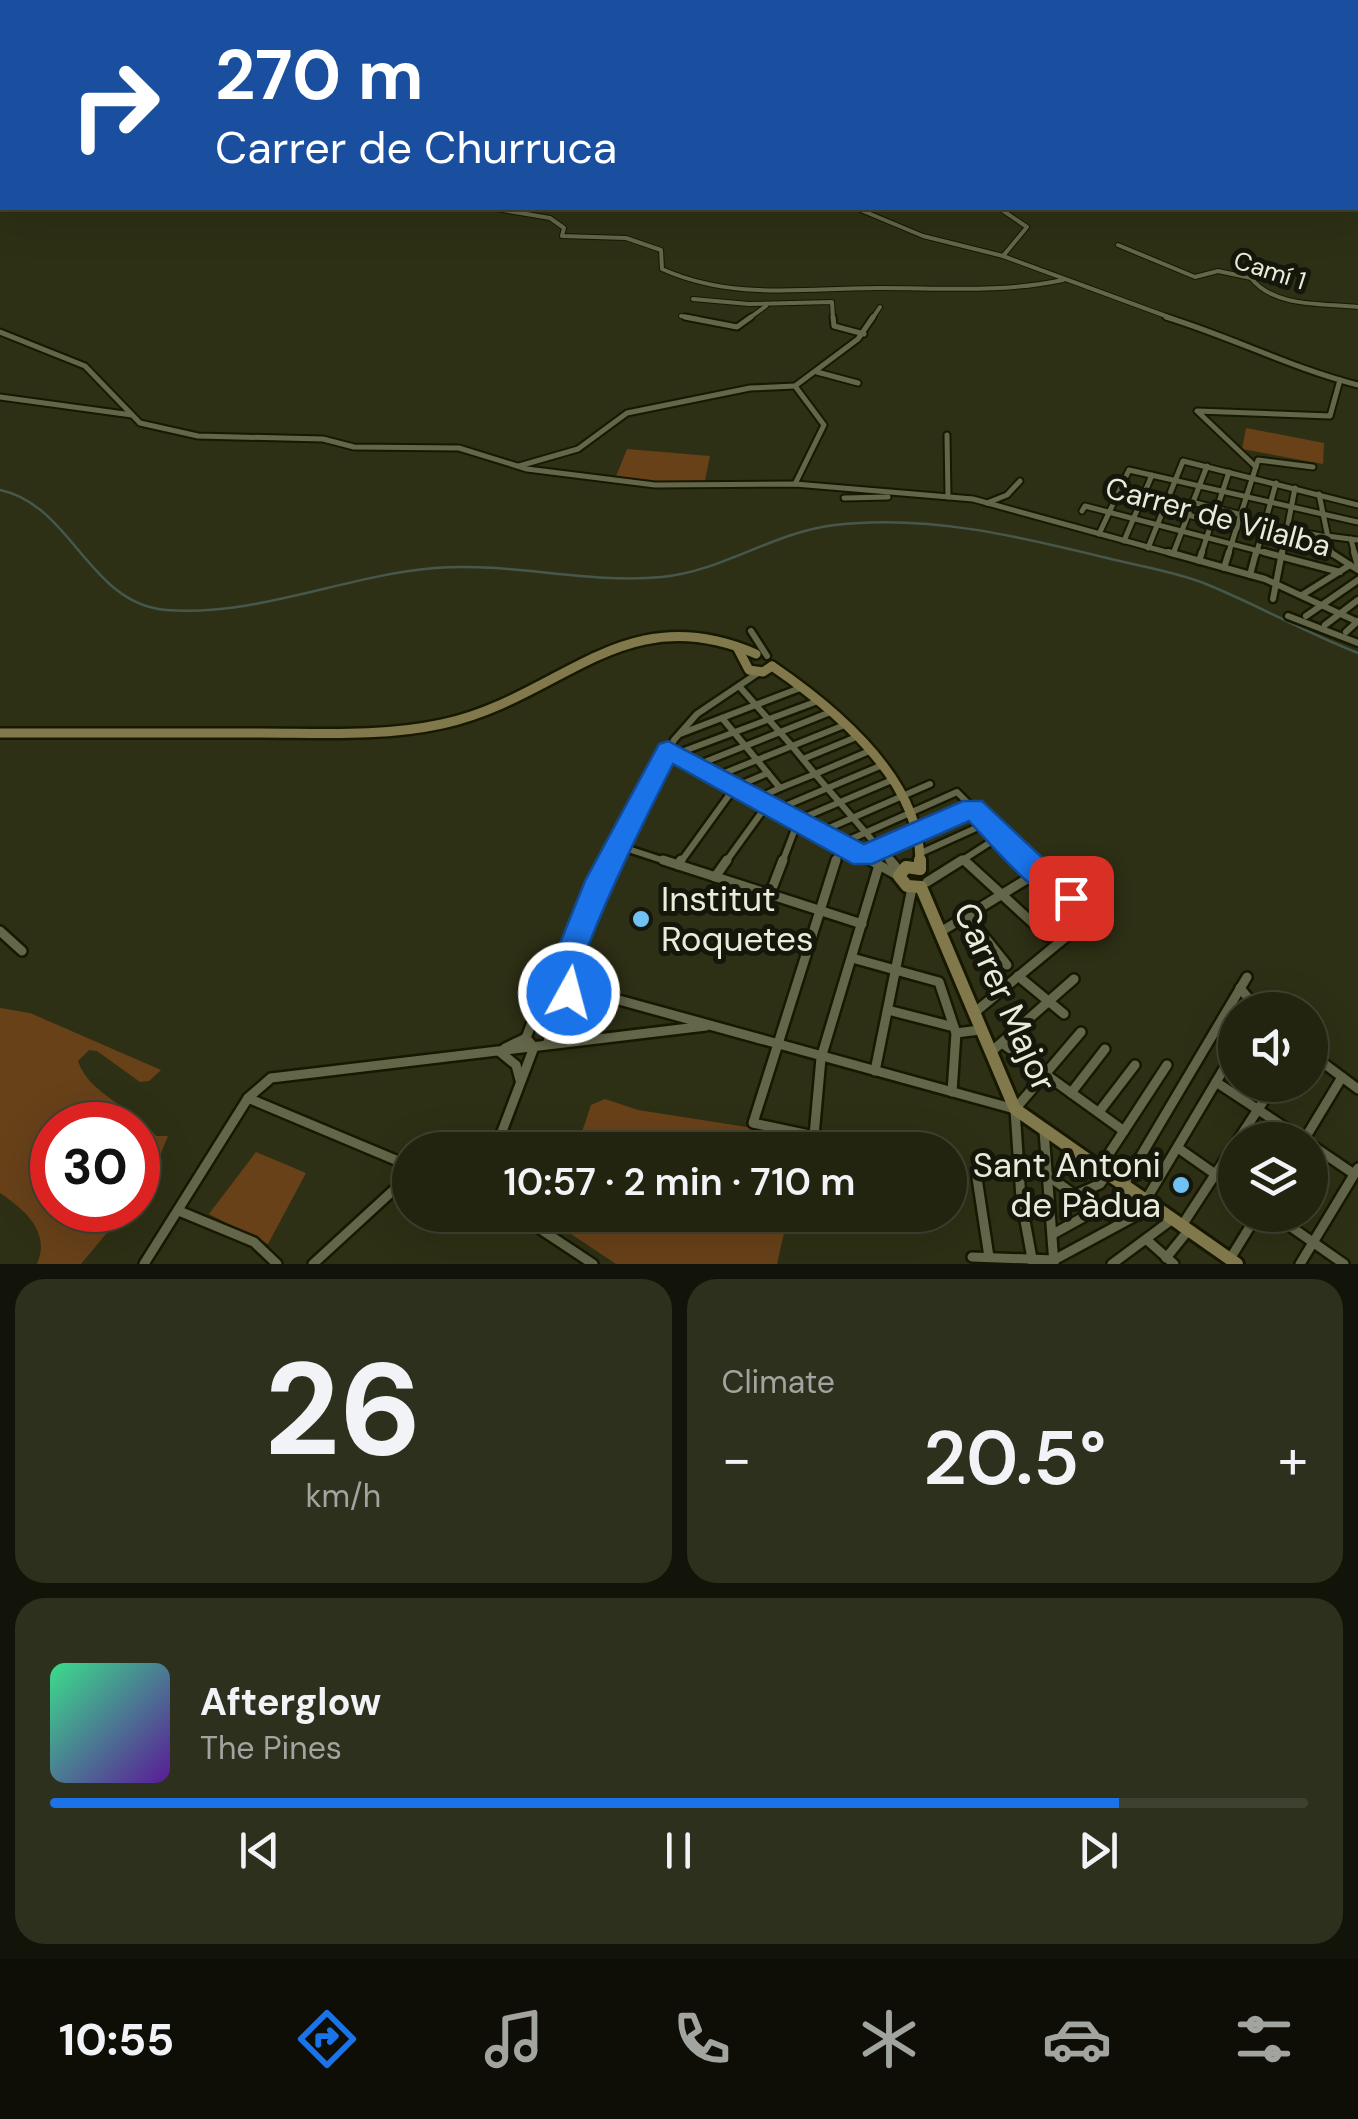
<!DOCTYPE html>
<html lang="en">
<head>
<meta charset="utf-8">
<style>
  :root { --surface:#222410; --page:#2e301e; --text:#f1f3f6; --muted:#a2a49f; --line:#3f4130; --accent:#1a73e8 }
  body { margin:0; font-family:"DM Sans",sans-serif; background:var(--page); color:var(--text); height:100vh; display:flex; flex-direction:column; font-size:38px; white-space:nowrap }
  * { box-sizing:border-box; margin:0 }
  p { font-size:32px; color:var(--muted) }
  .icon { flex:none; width:55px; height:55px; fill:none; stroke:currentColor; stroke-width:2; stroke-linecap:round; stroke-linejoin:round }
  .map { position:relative; height:1264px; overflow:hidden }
  .side { display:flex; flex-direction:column; gap:15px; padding:15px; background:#131409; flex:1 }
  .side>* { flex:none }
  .hud { position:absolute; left:0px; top:0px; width:1360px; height:210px; box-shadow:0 10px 40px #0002,0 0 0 2px var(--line); background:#1a4fa0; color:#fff; overflow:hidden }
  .tools { position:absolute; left:1218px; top:992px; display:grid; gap:20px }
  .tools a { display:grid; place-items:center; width:110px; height:110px; border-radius:50%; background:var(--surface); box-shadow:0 10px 40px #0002,0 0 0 2px var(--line); font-size:50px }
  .speed { position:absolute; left:30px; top:1102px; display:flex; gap:20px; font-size:50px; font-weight:700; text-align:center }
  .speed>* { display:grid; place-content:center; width:130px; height:130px; border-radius:50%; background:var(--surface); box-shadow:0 10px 40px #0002,0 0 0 2px var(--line); line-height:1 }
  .speed .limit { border:15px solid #d22; background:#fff; color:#111 }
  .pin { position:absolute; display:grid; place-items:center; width:85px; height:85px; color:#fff; margin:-42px; border-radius:20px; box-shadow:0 5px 15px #0006 }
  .me { position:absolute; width:110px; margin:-55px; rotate:7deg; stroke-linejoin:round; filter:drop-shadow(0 0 8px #0008) }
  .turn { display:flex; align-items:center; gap:35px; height:210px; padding:0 50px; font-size:45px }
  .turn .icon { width:130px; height:130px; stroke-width:2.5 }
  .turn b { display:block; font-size:70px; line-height:85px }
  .big { font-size:75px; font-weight:600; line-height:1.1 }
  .side .card { flex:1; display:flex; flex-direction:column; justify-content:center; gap:15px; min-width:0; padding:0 35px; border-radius:30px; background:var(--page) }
  .side .dial { align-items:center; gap:0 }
  .dial b { font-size:130px; line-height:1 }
  .song { display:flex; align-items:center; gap:30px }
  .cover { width:120px; height:120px; border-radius:15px; background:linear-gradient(135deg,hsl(150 70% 55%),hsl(270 70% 35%)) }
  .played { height:10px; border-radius:5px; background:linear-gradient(90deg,var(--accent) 85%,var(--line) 85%) }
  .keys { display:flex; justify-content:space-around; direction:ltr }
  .heat { display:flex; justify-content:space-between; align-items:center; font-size:55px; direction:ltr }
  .side .tiles { flex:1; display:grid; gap:15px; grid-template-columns:1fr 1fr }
  .card:last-child { grid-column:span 2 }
  .trip { position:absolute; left:392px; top:1132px; width:575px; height:100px; border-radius:50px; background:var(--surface); box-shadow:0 10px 40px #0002,0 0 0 2px var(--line); font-weight:600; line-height:100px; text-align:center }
  .tab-bar { display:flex; height:160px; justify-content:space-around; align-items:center; background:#0e0e06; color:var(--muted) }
  .tab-bar .icon { width:70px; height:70px }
  .tab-bar .active { color:var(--accent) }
  .tab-bar b { font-size:45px; color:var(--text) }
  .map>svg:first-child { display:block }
</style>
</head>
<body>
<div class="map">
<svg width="1358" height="1264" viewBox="0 0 1358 1264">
  <rect width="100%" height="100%" fill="#2e3015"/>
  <g fill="#684119">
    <path d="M1246,428l78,15 -1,21 -81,-15z"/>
    <path d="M627,449l83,7 -6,29 -89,-6z"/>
    <path d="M0,1008l30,5 131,57 -12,11 -9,1 -43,-31 -8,-1 -11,11c11,34 57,47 78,75h12l-20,49 -10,12v-72h-86v85h74l-45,54h-44c14,-32 -12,-54 -37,-71z"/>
    <path d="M605,1099l33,11 127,20 17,7 6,8 -26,5h-186l15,-45z"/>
    <path d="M256,1152l50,21 -38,71 -59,-30z"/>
    <path d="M788,1215l-11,49h-161l-72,-48z"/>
  </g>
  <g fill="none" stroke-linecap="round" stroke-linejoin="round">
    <path stroke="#46584b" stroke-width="2.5" d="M0,490c72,15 89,114 166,120 91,7 180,-35 269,-42 76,-6 151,16 227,9 61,-6 112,-45 173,-52 93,-11 187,12 276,34 32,8 65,13 95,25 52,21 100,49 152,69"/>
    <defs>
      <g id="street-far4">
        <path d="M606,0l7,2"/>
        <path d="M687,0l7,2"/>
        <path d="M1180,0l22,2"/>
      </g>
      <g id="street-far3">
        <path d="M491,208l59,10 14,10 -2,8 64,2 35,12 1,19c71,32 143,19 218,19 62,0 122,5 183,-8"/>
        <path d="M856,208l67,28 80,20 171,63"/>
        <path d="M999,208l28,19 -24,29"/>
        <path d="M1118,245l77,32 23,-6 33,7c23,30 73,25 107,29"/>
        <path d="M693,299l56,5 83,-2 1,17"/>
        <path d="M681,316l17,3"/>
        <path d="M748,319l18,-13"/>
        <path d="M872,319l8,-12"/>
      </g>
      <g id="street-far2">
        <path d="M685,317l52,10 14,-10"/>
        <path d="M833,317l1,9 30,8"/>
        <path d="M1166,317c66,20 125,51 192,68"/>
        <path d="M0,332l85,34 55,57 58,13 125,3 31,8 105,1 68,21 128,16 140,-1 178,15 204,56"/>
        <path d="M817,372l41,11"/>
        <path d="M0,397l132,18"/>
        <path d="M947,435l1,62"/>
        <path d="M519,466l59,-17 49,-36 123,-25 45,-2"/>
        <path d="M1256,467l-59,-56 133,5 10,-36"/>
        <path d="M795,484l29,-59 -29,-39 63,-47 15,-22"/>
        <path d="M1120,490l70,18"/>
        <path d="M1319,494l12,58"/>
        <path d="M844,498l44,-1"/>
        <path d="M1192,502l50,13"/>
        <path d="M987,503l20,-8 13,-14"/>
        <path d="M1217,508l12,-36"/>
        <path d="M1082,511l3,-5 189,49"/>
        <path d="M1188,515l49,13"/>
        <path d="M1240,521l68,18 26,16"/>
        <path d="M1300,532l27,5"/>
        <path d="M1099,534l30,-64 229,52"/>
        <path d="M1327,536l31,4"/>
        <path d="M1351,539l4,16"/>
        <path d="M1124,541l28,-66"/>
        <path d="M1148,548l35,-87 175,44"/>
        <path d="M1173,554l34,-88"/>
        <path d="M1201,555l11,-34"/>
        <path d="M1228,555l30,-95 55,7"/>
        <path d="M1256,555l20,-72"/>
        <path d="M1282,555l13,-67"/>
      </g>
      <g id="street-far1">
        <path d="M1168,552l97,27 93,43"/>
        <path d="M1264,552l76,20"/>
        <path d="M1330,552l28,18"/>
        <path d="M1354,552l4,14"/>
        <path d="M1199,561l3,-9"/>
        <path d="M1224,568l5,-16"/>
        <path d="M1250,575l6,-23"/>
        <path d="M1302,595l48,-30"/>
        <path d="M1273,599l9,-47"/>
        <path d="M1288,616l70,27"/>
        <path d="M1306,616l52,-36"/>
        <path d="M1325,625l33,-25"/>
        <path d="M751,631l16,25"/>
        <path d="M1346,632l12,-11"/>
        <path d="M739,686l53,60"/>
        <path d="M680,734l120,-46"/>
        <path d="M792,746l23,28 -35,14 -23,-28z"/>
        <path d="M792,746l50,-20"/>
        <path d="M668,750l207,113"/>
        <path d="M867,752l-52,22 77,89"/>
        <path d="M676,754l139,-52"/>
        <path d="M803,759l51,-21"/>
        <path d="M697,765l131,-52"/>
        <path d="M717,776l40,-16 -35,-42"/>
        <path d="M758,798l22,-10"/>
        <path d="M778,809l102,-43"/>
        <path d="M805,817l87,-37"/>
        <path d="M820,832l110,-48"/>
        <path d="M616,845l55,18"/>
        <path d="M923,852l64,-29"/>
        <path d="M864,856l108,-48"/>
        <path d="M964,860l3,3"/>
        <path d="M609,863l65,-123 23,-26 61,-41"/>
        <path d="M680,863l55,-76 33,-14"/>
        <path d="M725,863l42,-58"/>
        <path d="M782,863l16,-42"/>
        <path d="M836,863l4,-19 117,-52 70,71"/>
        <path d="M958,863l42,-27"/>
      </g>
      <g id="street">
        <path d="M663,860l199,64"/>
        <path d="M836,860l-83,263 61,13 7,-78 58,-193"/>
        <path d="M870,860l29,16"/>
        <path d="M890,860l10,12"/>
        <path d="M964,860l83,76"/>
        <path d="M1024,860l57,47"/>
        <path d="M678,865l3,-5"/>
        <path d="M715,877l12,-17"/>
        <path d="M927,882l35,-22"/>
        <path d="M770,894l13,-34"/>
        <path d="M1071,899l23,-19"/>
        <path d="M967,915l40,50"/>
        <path d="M0,931l22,20"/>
        <path d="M942,931l95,-58"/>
        <path d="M852,958l87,24 17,51 -4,59"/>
        <path d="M1018,976l46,38"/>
        <path d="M552,986l15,-23 43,-103"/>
        <path d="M1240,988l18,22"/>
        <path d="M579,989l432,119"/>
        <path d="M888,1010l62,16"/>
        <path d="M974,1013l104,-86"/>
        <path d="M956,1033l24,-3"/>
        <path d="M1002,1043l122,88"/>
        <path d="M547,1044l22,-51 -2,-30"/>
        <path d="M533,1046l-7,-8 17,-45 17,-7 9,7"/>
        <path d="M505,1048l21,-10"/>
        <path d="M500,1052l16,13 4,15"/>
        <path d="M991,1052l83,-73"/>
        <path d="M1310,1053l48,36"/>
        <path d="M875,1071l37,-183"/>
        <path d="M1216,1082l88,58"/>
        <path d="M1071,1093l34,-44"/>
        <path d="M248,1098l162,68"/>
        <path d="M1016,1108l65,-76"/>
        <path d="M1015,1110l6,89 12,65"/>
        <path d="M1099,1112l36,-47"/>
        <path d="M1044,1131l10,133"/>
        <path d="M1238,1140l36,-55"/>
        <path d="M1304,1140l38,-63"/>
        <path d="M1310,1144l44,30"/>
        <path d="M1178,1148l57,40"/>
        <path d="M495,1150l39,-103"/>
        <path d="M1099,1169l68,-104"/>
        <path d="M1048,1176l27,19 25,-11 6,-9"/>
        <path d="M977,1178l12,79"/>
        <path d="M1123,1186l124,-209"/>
        <path d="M179,1211l75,31 23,22"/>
        <path d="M519,1215l74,49"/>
        <path d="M1274,1215l70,49"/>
        <path d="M1181,1227l54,-83"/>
        <path d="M1053,1234l65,-36 7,-10"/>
        <path d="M1147,1240l27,24"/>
        <path d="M972,1257l82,3 83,-45 98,-165"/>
        <path d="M1166,1258l21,-26"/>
        <path d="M1230,1259l27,-44"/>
        <path d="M144,1264l104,-166 23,-20 435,-52"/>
        <path d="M313,1264l97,-89"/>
        <path d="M1112,1264l58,-43"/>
        <path d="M1300,1264l58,-96"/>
      </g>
      <g id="secondary-far1">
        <path d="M737,647l12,23 14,2 9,-6"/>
        <path d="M772,666c63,43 149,114 148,197"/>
        <path d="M0,733c87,0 173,0 260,0 60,0 122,4 182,-9 120,-26 181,-128 314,-70"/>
      </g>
      <g id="secondary">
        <path d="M920,869v-9"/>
        <path d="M920,869l-14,-2 -7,9 8,10 14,1"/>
        <path d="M921,887l94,222 222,155"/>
      </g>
      <path id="primary" d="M1204,0l8,2"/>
    </defs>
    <use href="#street-far4" stroke="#171800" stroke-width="5"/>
    <use href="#street-far3" stroke="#171800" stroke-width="6"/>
    <use href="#street-far2" stroke="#171800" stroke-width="9"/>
    <use href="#street-far1" stroke="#171800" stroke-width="11"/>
    <use href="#street" stroke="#171800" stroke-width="14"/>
    <use href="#secondary-far1" stroke="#171800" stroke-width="14"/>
    <use href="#secondary" stroke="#171800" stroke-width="18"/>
    <use href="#primary" stroke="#171800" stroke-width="8"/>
    <use href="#street-far4" stroke="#636649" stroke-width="2.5"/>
    <use href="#street-far3" stroke="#636649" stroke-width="4"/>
    <use href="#street-far2" stroke="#636649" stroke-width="5"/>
    <use href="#street-far1" stroke="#636649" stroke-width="6"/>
    <use href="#street" stroke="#636649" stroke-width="9"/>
    <use href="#secondary-far1" stroke="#81794b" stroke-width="9"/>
    <use href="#secondary" stroke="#81794b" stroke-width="12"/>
    <use href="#primary" stroke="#9f8c4d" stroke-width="5"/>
  </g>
  <path fill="#1a73e8" stroke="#114b97" stroke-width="2.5" d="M668,741l196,103 99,-43h19l103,97 -4,9c-31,10 -91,-64 -112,-86l-97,43h-19l-180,-100c-31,61 -61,121 -86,185 -7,18 1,37 -8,53l-10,4 -11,-4 -6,-39 33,-82 74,-137z"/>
  <g fill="#70c2f4" stroke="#16170b" stroke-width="4">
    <circle cx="641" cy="919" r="10"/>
    <circle cx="1181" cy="1185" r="10"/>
  </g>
  <g text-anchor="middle" stroke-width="10" stroke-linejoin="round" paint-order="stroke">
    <g font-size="25" fill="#e9ecdb" stroke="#16170b">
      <text transform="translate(1270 270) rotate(18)" y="9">Camí 1</text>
    </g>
    <g font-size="30" fill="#e9ecdb" stroke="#16170b">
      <text transform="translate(1218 517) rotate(15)" y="10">Carrer de Vilalba</text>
    </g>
    <g font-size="35" fill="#e9ecdb" stroke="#16170b" text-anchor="start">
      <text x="661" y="911">Institut<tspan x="661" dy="40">Roquetes</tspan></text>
      <text x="1161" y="1177" text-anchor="end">Sant Antoni<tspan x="1161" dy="40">de Pàdua</tspan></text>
    </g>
    <g font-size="35" fill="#e9ecdb" stroke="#16170b">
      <text transform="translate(1005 997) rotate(66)" y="12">Carrer Major</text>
    </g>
  </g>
</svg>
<div class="tools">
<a><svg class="icon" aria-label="sound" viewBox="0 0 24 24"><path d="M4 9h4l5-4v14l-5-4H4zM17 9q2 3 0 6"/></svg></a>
<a><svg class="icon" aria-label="layers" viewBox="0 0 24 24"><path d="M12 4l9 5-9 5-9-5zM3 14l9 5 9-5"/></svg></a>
</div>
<div class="speed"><div class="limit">30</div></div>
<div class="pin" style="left:1071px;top:898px;background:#d93025"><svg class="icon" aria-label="arrive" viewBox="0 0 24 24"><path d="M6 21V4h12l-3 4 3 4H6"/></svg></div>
<svg class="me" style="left:569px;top:993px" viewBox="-20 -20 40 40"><circle r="17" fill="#1a73e8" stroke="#fff" stroke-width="3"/><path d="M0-11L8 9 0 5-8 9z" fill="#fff"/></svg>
<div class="trip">10:57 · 2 min · 710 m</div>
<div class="hud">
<div class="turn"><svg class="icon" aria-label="right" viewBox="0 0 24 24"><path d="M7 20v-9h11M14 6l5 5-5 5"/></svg><div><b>270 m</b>Carrer de Churruca</div></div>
</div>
</div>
<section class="side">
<div class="tiles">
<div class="card dial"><b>26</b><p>km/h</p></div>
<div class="card"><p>Climate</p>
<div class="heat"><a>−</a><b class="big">20.5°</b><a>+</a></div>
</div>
<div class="card">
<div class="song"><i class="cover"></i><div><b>Afterglow</b><p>The Pines</p></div></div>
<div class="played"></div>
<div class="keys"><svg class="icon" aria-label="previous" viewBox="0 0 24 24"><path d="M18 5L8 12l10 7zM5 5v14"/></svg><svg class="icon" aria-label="pause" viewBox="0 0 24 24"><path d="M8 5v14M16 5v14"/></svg><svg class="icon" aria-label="next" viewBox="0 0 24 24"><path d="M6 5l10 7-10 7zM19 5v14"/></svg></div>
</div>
</div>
</section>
<nav class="tab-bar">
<b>10:55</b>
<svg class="icon active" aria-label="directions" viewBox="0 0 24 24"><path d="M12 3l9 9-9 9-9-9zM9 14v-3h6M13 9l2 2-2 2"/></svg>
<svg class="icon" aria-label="music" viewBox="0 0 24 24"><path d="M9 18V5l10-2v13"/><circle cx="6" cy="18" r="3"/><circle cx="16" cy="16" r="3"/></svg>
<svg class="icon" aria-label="phone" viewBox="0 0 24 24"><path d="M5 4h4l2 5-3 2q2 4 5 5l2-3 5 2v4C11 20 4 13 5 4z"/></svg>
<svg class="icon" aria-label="climate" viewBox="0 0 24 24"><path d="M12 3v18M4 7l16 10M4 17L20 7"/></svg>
<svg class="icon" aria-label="car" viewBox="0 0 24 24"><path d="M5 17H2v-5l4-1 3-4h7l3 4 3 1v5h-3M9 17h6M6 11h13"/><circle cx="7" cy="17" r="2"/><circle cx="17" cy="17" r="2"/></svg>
<svg class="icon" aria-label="filters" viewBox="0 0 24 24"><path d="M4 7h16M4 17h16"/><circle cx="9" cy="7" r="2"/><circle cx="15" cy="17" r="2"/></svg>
</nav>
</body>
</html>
